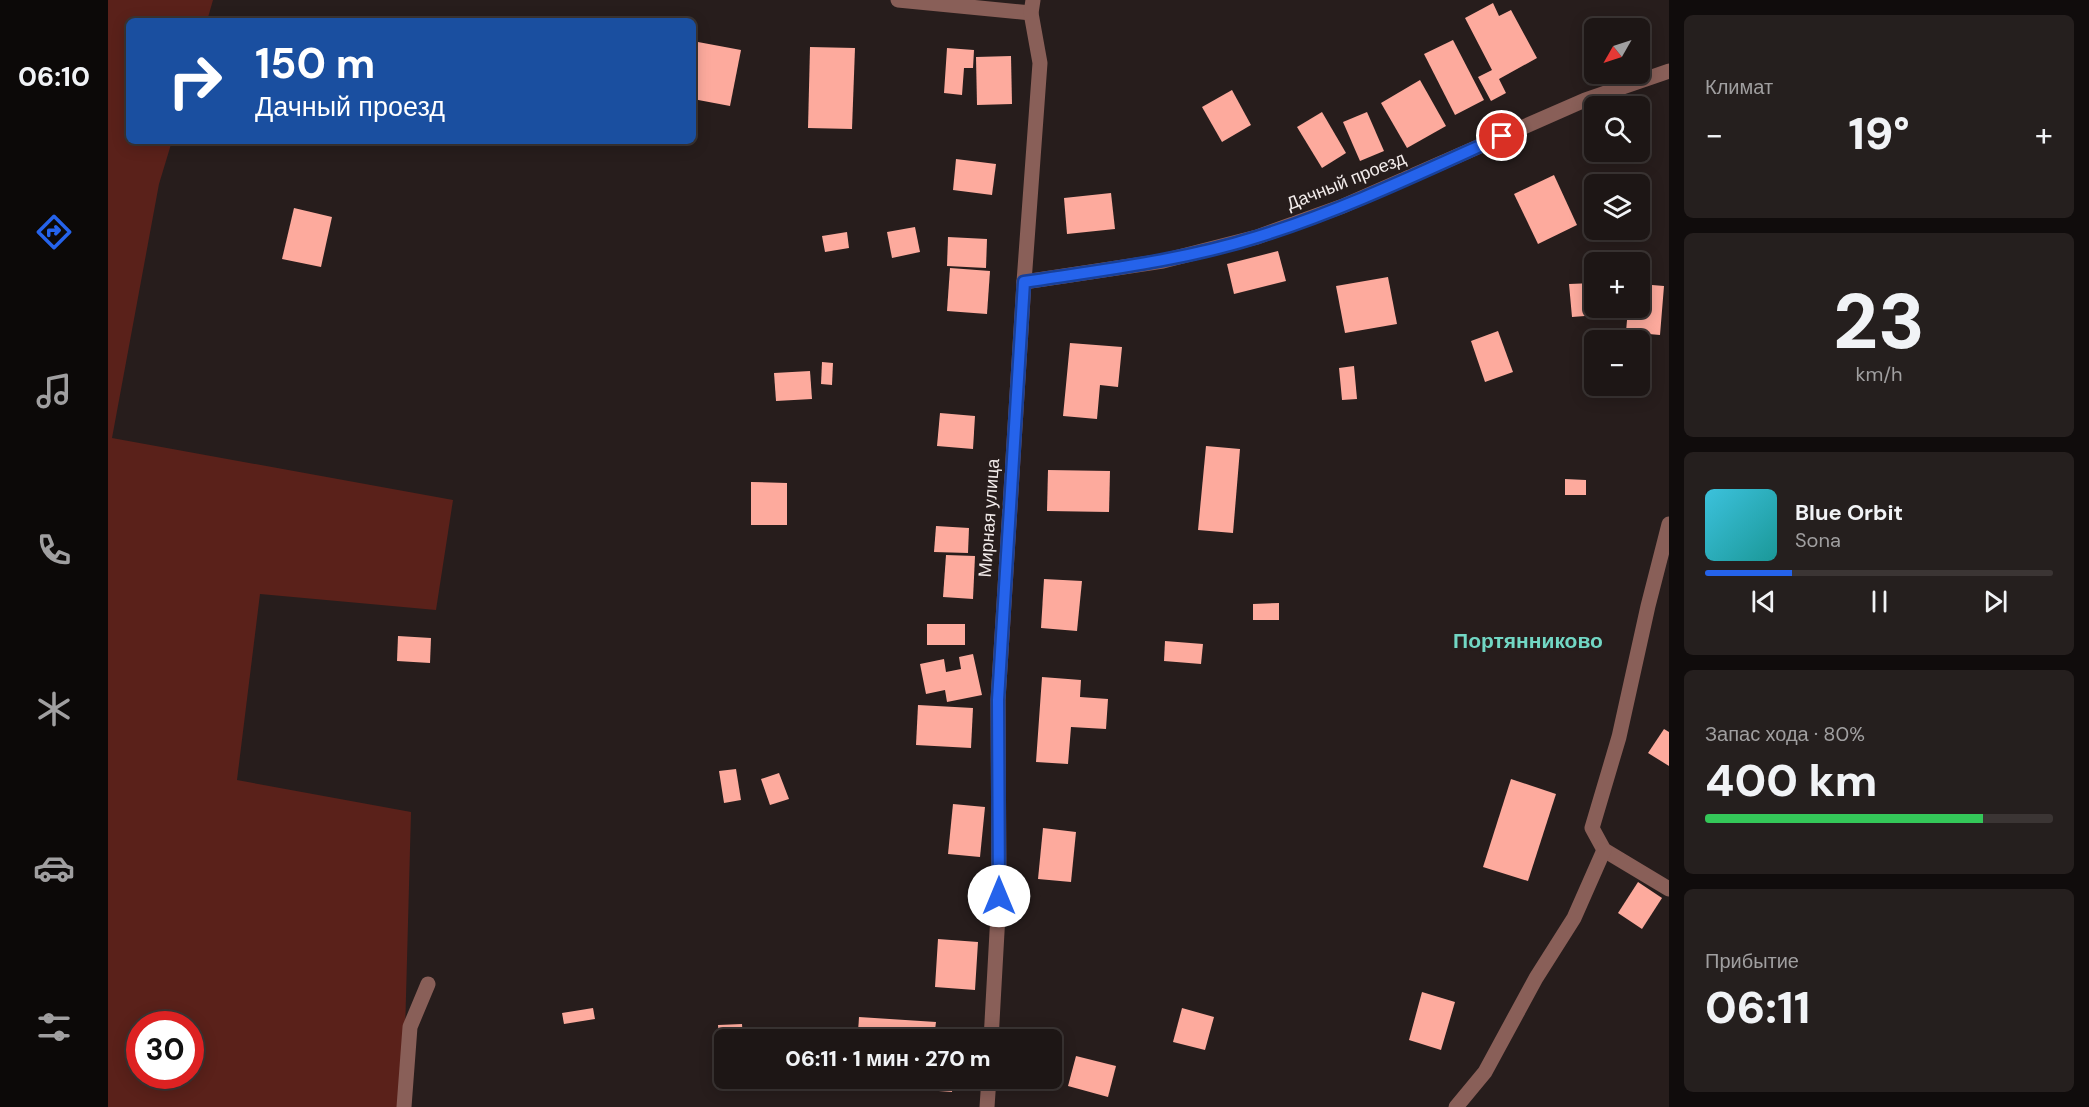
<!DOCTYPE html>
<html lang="ru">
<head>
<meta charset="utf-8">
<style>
  :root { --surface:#1d1615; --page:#251f1e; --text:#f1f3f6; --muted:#a09fa0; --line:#3b3534; --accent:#2563eb }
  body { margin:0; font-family:"DM Sans",sans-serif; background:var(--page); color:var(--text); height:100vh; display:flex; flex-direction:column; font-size:22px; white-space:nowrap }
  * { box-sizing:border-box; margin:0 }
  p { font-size:20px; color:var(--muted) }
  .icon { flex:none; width:33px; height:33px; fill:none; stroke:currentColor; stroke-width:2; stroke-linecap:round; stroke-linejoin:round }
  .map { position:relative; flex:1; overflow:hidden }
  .drawer { display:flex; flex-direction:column; gap:15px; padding:15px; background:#100c0c; width:420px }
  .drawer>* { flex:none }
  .top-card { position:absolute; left:18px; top:18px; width:570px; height:126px; border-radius:9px; box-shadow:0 3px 15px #0003,0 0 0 2px var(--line); background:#1a4fa0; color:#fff; overflow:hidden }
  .needle { width:39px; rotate:231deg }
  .tools { position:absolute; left:1476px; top:18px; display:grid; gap:12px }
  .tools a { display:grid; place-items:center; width:66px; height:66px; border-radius:9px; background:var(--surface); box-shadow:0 3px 15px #0003,0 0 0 2px var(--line); font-size:30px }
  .speed { position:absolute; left:18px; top:1011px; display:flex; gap:12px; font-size:30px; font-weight:700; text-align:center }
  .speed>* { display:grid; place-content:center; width:78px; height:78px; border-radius:50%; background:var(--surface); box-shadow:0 3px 15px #0003,0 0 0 2px var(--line); line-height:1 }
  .speed .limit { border:9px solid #d22; background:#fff; color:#111 }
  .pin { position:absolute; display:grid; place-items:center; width:51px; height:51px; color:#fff; margin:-26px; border:3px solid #fff; border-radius:50%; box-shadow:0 2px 6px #0007 }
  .me { position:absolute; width:66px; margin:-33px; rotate:0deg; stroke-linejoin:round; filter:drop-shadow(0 0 4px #0008) }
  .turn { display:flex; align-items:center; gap:21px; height:126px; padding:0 30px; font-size:27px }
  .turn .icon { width:78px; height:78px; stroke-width:2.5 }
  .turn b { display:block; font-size:42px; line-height:51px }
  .big { font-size:45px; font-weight:800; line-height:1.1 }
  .drawer .tile { flex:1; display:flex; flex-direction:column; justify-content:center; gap:9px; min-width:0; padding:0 21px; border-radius:9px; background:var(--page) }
  .drawer .dial { align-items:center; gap:0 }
  .dial b { font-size:78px; line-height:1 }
  .song { display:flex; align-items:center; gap:18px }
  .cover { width:72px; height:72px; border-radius:9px; background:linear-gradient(135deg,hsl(190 70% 55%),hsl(180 70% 35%)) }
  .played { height:6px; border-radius:3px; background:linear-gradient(90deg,var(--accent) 25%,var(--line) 25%) }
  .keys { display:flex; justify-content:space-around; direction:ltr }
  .heat { display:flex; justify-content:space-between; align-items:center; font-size:33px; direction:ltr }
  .charge { height:9px; border-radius:4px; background:linear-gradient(90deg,#34c759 80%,var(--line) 0) }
  .trip { position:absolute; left:606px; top:1029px; width:348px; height:60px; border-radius:9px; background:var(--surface); box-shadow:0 3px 15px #0003,0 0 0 2px var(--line); font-weight:800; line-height:60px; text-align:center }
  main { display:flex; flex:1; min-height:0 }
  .menu { display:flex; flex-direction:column; width:108px; justify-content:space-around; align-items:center; background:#0c0908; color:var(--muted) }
  .menu .icon { width:42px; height:42px }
  .menu .current { color:var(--accent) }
  .menu b { font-size:27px; color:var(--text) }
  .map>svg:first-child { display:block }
</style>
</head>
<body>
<main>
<nav class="menu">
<b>06:10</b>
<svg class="icon current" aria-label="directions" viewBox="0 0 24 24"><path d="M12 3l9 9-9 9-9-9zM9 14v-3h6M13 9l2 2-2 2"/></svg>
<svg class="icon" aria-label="music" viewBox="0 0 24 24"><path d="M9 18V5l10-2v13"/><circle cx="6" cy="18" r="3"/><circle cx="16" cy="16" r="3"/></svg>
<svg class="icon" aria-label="phone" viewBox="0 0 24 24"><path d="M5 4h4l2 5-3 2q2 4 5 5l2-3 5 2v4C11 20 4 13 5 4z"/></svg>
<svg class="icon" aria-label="climate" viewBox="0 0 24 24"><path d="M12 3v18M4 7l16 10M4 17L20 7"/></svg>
<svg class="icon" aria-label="car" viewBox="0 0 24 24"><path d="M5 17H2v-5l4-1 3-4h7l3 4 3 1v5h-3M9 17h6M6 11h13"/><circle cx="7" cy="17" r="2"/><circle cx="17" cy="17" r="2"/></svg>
<svg class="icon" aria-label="filters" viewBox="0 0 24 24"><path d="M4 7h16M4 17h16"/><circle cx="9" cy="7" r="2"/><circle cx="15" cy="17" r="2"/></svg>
</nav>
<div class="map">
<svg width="1561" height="1107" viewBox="0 0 1561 1107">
  <rect width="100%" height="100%" fill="#271d1c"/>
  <path fill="#5a211a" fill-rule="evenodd" d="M0,0h105l-6,21h-78v120h43l-13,43 -47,254 341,62 -17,110 -176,-16 -23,186 174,32 -8,295h-295zM32,1024h50v52h-50z"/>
  <g fill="#fdaa9d">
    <path d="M1385,3l6,13 12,-6 26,48 -38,21 7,14 -15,8 -13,-24 14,-7 -27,-52z"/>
    <path d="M1345,40l31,60 -29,15 -31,-61z"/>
    <path d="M590,42l43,8 -11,56 -37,-7v-29z"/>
    <path d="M702,47l45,1 -3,81 -44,-1z"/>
    <path d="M839,48l27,2 -1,18h-9l-2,27 -18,-2z"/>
    <path d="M903,56l1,48 -35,1 -1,-48z"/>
    <path d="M1312,80l26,46 -39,22 -26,-45z"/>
    <path d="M1124,90l19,35 -29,17 -20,-35z"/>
    <path d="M1214,112l24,41 -24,15 -25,-41z"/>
    <path d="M1259,112l17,39 -24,10 -17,-39z"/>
    <path d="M848,159l40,5 -4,31 -39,-5z"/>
    <path d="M1446,175l23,50 -39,19 -24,-50z"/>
    <path d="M1003,193l4,36 -48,5 -3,-36z"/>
    <path d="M186,208l38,9 -11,50 -39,-8z"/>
    <path d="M807,227l5,25 -28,6 -5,-26z"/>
    <path d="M739,232l2,16 -24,4 -3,-16z"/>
    <path d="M840,237l39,2 -1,29 -39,-2z"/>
    <path d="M1170,251l8,30 -52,13 -7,-30z"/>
    <path d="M842,268l40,3 -3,43 -40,-3z"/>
    <path d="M1280,277l9,47 -52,9 -9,-47z"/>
    <path d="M1486,283v25h3l1,7 -26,2 -3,-33z"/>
    <path d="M1532,284l24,2 -4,49 -34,-3 2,-24h12z"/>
    <path d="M1390,331l15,41 -28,10 -14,-41z"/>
    <path d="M962,343l52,4 -4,40 -18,-2 -3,34 -34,-3z"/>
    <path d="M714,362l11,1 -1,22 -11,-1z"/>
    <path d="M1246,366l3,33 -15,1 -3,-32z"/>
    <path d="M702,371l2,28 -36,2 -2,-28z"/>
    <path d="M832,413l35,3 -2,33 -36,-3z"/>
    <path d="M1098,446l34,3 -7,84 -35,-3z"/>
    <path d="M940,470l62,1 -1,41 -62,-1z"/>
    <path d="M1457,479l21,1v15h-21z"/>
    <path d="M643,482l36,1v42h-36z"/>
    <path d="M828,526l33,2 -1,25 -34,-1z"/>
    <path d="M838,555l29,1 -2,43 -30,-2z"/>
    <path d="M936,579l38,2 -5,50 -36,-3z"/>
    <path d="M1171,603v17h-26v-16z"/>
    <rect x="819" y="624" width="38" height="21"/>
    <path d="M290,636l33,2 -1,25 -33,-2z"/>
    <path d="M1057,641l38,3 -2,20 -37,-3z"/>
    <path d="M865,654l9,41 -35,7 -2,-12 -19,4 -6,-30 24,-5 2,13 15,-3 -2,-12z"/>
    <path d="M934,677l39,3 -1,17 28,2 -2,30 -35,-2 -3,37 -32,-2z"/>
    <path d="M810,705l55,3 -2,40 -55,-3z"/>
    <path d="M1556,729l5,3v34l-21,-13z"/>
    <path d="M628,769l5,31 -17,3 -5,-32z"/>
    <path d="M671,773l10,26 -19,6 -9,-26z"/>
    <path d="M1403,779l45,15 -28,87 -45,-14z"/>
    <path d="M845,804l32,3 -5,50 -32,-3z"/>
    <path d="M935,828l33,4 -5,50 -33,-3z"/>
    <path d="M1530,882l24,16 -20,31 -24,-16z"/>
    <path d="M830,939l40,3 -3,48 -40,-3z"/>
    <path d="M1314,992l33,10 -14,48 -32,-10z"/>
    <path d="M485,1008l2,11 -31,5 -2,-11z"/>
    <path d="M1074,1008l32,9 -9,33 -32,-8z"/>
    <path d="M751,1017l77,5 -2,16 -76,-6z"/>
    <path d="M634,1024l1,16h-19v15h-4l-2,-30z"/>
    <path d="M968,1056l40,10 -8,31 -40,-11z"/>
    <path d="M729,1078h57v13l-57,-3z"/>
    <path d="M804,1078h41l-1,14 -40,-3z"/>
  </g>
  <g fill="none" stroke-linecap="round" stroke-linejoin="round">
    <g stroke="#895f58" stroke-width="15">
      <path d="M790,0l133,13"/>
      <path d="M916,282l139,-21 94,-24 86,-31 242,-106 84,-29"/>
      <path d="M1561,524l-21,82 -29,131 -27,91 12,22 65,39"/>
      <path d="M883,1040l8,-144 -1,-196 26,-418 16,-219 -9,-50 2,-13"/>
      <path d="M296,1107l6,-80 18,-43"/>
      <path d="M879,1107l2,-29"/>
      <path d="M1348,1107l29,-35 51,-94 38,-60 30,-68"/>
    </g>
  </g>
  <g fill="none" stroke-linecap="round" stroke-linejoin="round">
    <defs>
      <path id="route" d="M891,896l-1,-196 26,-418c78,-12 157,-21 233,-45 84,-26 165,-65 245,-101"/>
    </defs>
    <use href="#route" stroke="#184099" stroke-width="15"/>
    <use href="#route" stroke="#2563eb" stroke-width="10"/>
  </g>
  <g text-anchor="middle" stroke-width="6" stroke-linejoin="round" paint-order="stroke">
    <g font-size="18" fill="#f2ebea" stroke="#271d1c">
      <text transform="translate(1238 181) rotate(-22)" y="6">Дачный проезд</text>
      <text transform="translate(881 518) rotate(-86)" y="6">Мирная улица</text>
    </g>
    <g font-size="21" font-weight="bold" fill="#72d7c4" stroke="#271d1c">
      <text x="1420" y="648">Портянниково</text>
    </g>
  </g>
</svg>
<div class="tools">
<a><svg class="needle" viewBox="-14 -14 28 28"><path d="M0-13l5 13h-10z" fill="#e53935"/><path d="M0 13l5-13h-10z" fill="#a09fa0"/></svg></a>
<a><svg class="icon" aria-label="search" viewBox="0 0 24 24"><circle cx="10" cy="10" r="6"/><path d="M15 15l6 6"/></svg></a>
<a><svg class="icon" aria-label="layers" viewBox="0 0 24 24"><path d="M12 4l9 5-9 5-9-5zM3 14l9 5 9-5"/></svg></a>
<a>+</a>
<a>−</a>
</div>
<div class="speed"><div class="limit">30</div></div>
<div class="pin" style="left:1394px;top:136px;background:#d93025"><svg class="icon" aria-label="arrive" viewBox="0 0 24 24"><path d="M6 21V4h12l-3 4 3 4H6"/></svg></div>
<svg class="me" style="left:891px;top:896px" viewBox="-20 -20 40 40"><circle r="19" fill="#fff"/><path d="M0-13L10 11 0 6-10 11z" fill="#2563eb"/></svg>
<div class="trip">06:11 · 1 мин · 270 m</div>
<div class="top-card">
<div class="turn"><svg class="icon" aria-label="right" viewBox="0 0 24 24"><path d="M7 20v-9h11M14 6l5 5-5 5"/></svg><div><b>150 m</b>Дачный проезд</div></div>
</div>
</div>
<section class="drawer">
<div class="tile"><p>Климат</p>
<div class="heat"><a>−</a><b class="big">19°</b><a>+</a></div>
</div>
<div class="tile dial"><b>23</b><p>km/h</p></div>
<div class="tile">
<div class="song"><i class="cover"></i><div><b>Blue Orbit</b><p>Sona</p></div></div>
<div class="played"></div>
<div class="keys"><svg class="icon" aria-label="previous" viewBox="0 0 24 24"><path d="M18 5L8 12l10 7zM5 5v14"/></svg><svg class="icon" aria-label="pause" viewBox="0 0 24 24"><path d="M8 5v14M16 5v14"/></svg><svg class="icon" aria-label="next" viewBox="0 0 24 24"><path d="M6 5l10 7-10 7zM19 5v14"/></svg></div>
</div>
<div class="tile"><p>Запас хода · 80%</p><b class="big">400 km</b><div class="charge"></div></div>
<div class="tile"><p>Прибытие</p><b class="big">06:11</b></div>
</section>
</main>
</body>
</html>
